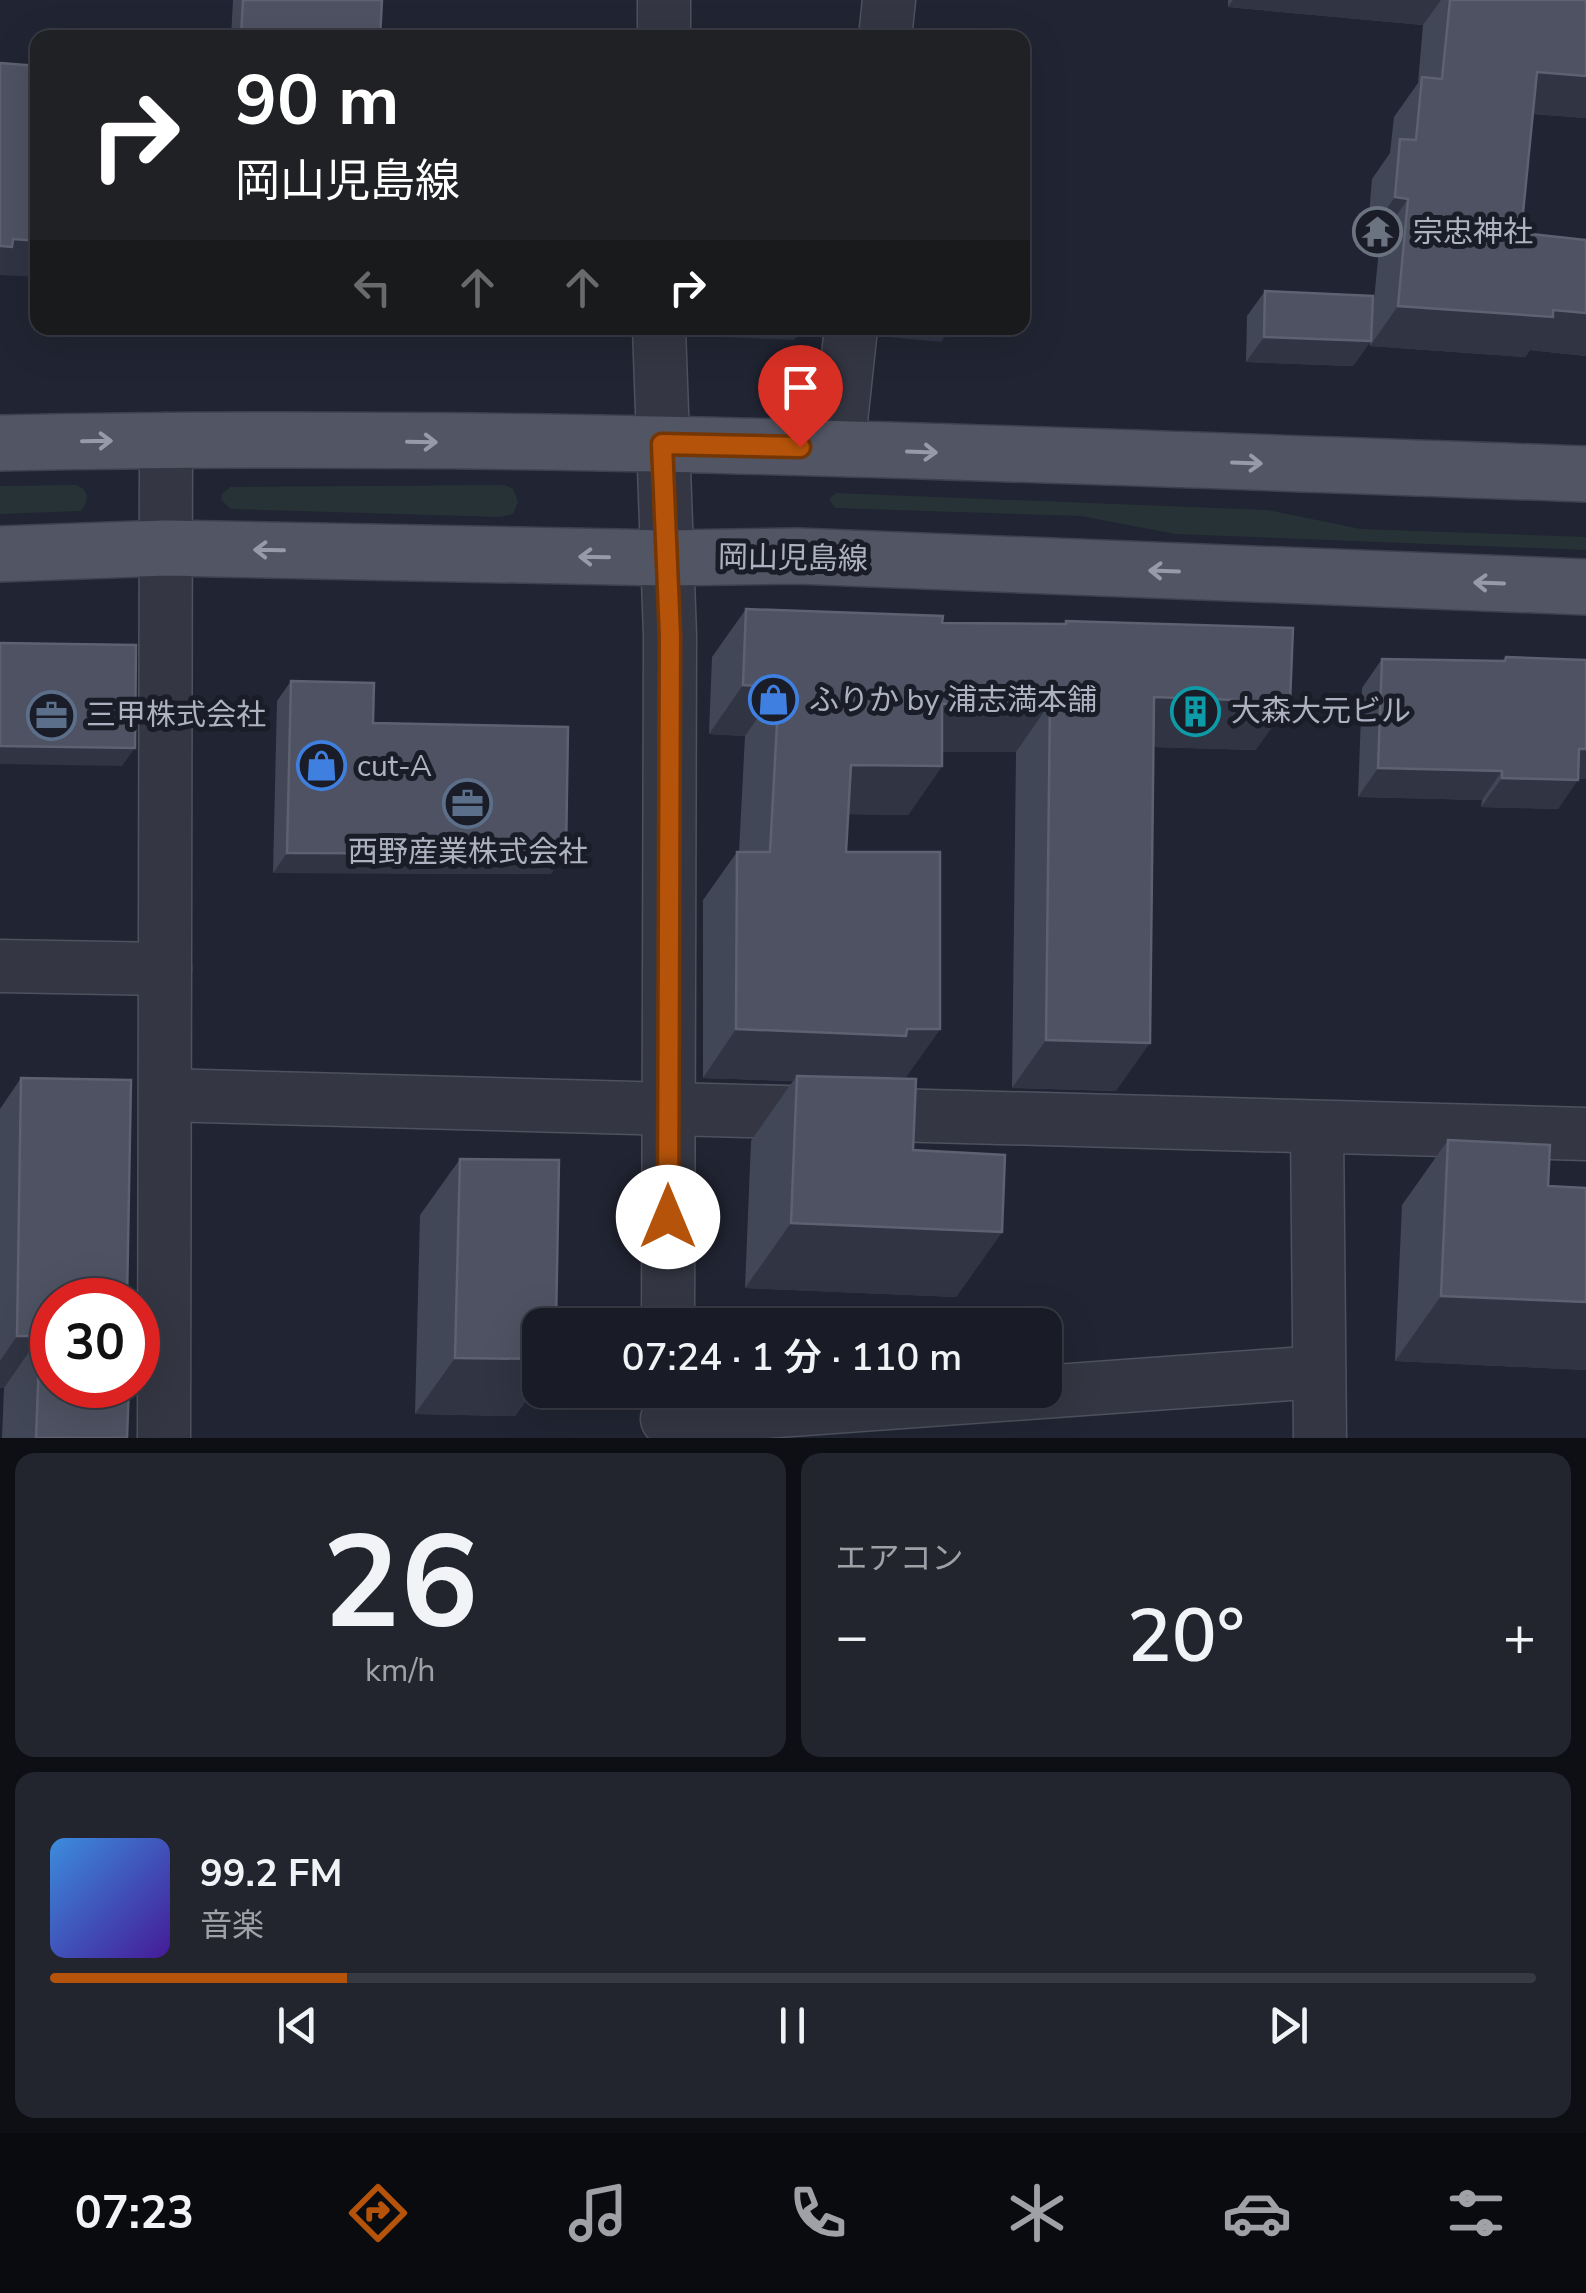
<!DOCTYPE html>
<html lang="ja">
<head>
<meta charset="utf-8">
<style>
  :root { --surface:#191b26; --page:#22242e; --text:#f1f3f6; --muted:#9fa1a7; --line:#373943; --accent:#b45309 }
  body { margin:0; font-family:"Nunito Sans","Noto Sans JP",sans-serif; background:var(--page); color:var(--text); height:100vh; display:flex; flex-direction:column; font-size:38px; white-space:nowrap }
  * { box-sizing:border-box; margin:0 }
  p { font-size:32px; color:var(--muted) }
  .icon { flex:none; width:55px; height:55px; fill:none; stroke:currentColor; stroke-width:2; stroke-linecap:round; stroke-linejoin:round }
  .map { position:relative; height:1438px; overflow:hidden }
  .details { display:flex; flex-direction:column; gap:15px; padding:15px; background:#0e0f15; flex:1 }
  .details>* { flex:none }
  .top-card { position:absolute; left:30px; top:30px; width:1000px; height:305px; border-radius:20px; box-shadow:0 10px 40px #0002,0 0 0 2px var(--line); background:#202124; color:#fff; overflow:hidden }
  .speed { position:absolute; left:30px; top:1278px; display:flex; gap:20px; font-size:50px; font-weight:700; text-align:center }
  .speed>* { display:grid; place-content:center; width:130px; height:130px; border-radius:50%; background:var(--surface); box-shadow:0 10px 40px #0002,0 0 0 2px var(--line); line-height:1 }
  .speed .limit { border:15px solid #d22; background:#fff; color:#111 }
  .pin { position:absolute; display:grid; place-items:center; width:85px; height:85px; color:#fff; margin:-102px -42px; border-radius:50% 50% 50% 0; rotate:-45deg; box-shadow:0 0 10px #0007 }
  .pin .icon { rotate:45deg }
  .me { position:absolute; width:110px; margin:-55px; rotate:0deg; stroke-linejoin:round; filter:drop-shadow(0 0 8px #0008) }
  .turn { display:flex; align-items:center; gap:35px; height:210px; padding:0 40px; font-size:45px }
  .turn .icon { width:130px; height:130px; stroke-width:2.5 }
  .turn b { display:block; font-size:70px; line-height:85px }
  .lanes { display:flex; align-items:center; height:95px; padding:0 40px; background:#0003; justify-content:center; gap:50px; direction:ltr }
  .lanes .off { opacity:.35 }
  .big { font-size:75px; font-weight:600; line-height:1.1 }
  .details .widget { flex:1; display:flex; flex-direction:column; justify-content:center; gap:15px; min-width:0; padding:0 35px; border-radius:20px; background:var(--page) }
  .details .dial { align-items:center; gap:0 }
  .dial b { font-size:130px; line-height:1 }
  .song { display:flex; align-items:center; gap:30px }
  .cover { width:120px; height:120px; border-radius:15px; background:linear-gradient(135deg,hsl(210 70% 55%),hsl(260 70% 35%)) }
  .played { height:10px; border-radius:5px; background:linear-gradient(90deg,var(--accent) 20%,var(--line) 20%) }
  .keys { display:flex; justify-content:space-around; direction:ltr }
  .heat { display:flex; justify-content:space-between; align-items:center; font-size:55px; direction:ltr }
  .details .tiles { flex:1; display:grid; gap:15px; grid-template-columns:1fr 1fr }
  .widget:last-child { grid-column:span 2 }
  .trip { position:absolute; left:522px; top:1308px; width:540px; height:100px; border-radius:20px; background:var(--surface); box-shadow:0 10px 40px #0002,0 0 0 2px var(--line); font-weight:600; line-height:100px; text-align:center }
  .tab-bar { display:flex; height:160px; justify-content:space-around; align-items:center; background:#0a0b0f; color:var(--muted) }
  .tab-bar .icon { width:70px; height:70px }
  .tab-bar .active { color:var(--accent) }
  .tab-bar b { font-size:45px; color:var(--text) }
  .map>svg:first-child { display:block }
</style>
</head>
<body>
<div class="map">
<svg width="1586" height="1438" viewBox="0 0 1586 1438">
  <rect width="100%" height="100%" fill="#212432"/>
  <g fill="#263236">
    <path d="M75,485c14,3 15,18 5,26l-80,3v-28z"/>
    <path d="M505,485l8,4 5,13 -5,12 -13,3 -269,-8 -10,-9 1,-6 8,-7z"/>
    <path d="M836,493l431,17 94,19 225,8v13l-411,-16 -94,-18 -246,-8 -6,-9z"/>
  </g>
  <g fill="none" stroke-linecap="round" stroke-linejoin="round">
    <defs>
      <g id="minor">
        <path d="M664,38v-38"/>
        <path d="M885,38l4,-38"/>
        <path d="M659,328l11,308 -2,689"/>
        <path d="M838,449l13,-121"/>
        <path d="M0,966l165,3"/>
        <path d="M165,1095l1421,39"/>
        <path d="M1317,1127l3,311"/>
        <path d="M667,1419l652,-47"/>
        <path d="M164,1438l2,-999"/>
      </g>
      <g id="primary">
        <path d="M0,443c529,-12 1058,13 1586,31"/>
        <path d="M0,554l166,-6 500,10 131,-2 789,31"/>
      </g>
    </defs>
    <use href="#minor" stroke="#4e515e" stroke-width="55"/>
    <use href="#primary" stroke="#3d404d" stroke-width="58"/>
    <use href="#minor" stroke="#343743" stroke-width="52"/>
    <use href="#primary" stroke="#525563" stroke-width="55"/>
  </g>
  <g fill="#424757">
    <path d="M233,0h149l-2,38h-149z"/>
    <path d="M1228,0h358v118l-53,-4 -12,119 65,7v116l-56,-6 -5,7 -155,-11v-4l-17,24 -107,-4 1,-46 18,-25 106,39 9,-91 -13,-2 5,-58 18,-26 4,-36 24,-34 5,-58 -195,-18z"/>
    <path d="M746,609l196,14 122,1 2,-3 190,129 -103,-3 -37,344 -104,-3 4,-336h-74v14l-34,49 -60,-1 -2,38 94,177 -34,48h-29l36,73 89,82 -46,65 -211,-9 6,-147 42,-60 -90,-3v-178l34,-48h2l6,-116 -36,-2 3,-77z"/>
    <path d="M1506,657l80,3v119h-8l-20,30 -77,-2 1,-7 -124,-3 4,-109 20,-29 120,2z"/>
    <path d="M291,681l82,42 178,151 -278,-1 4,-172z"/>
    <path d="M21,1078l31,222 75,138h-125l2,-50h-4v-279z"/>
    <path d="M1448,1140l100,46 38,2v182l-191,-9 7,-156z"/>
    <path d="M460,1159l80,166v56l-25,35 -100,-2 5,-199z"/>
  </g>
  <g fill="#303443">
    <path d="M1233,0h208l-18,25 -195,-18z"/>
    <path d="M1537,72l49,4v42l-77,-6z"/>
    <path d="M1395,197l13,2 -28,40 -13,-2z"/>
    <path d="M13,239l25,2v36l-38,-2v-29z"/>
    <path d="M1398,306l155,4 33,3v43l-56,-6 -5,7 -155,-11z"/>
    <path d="M258,328h99l-3,5z"/>
    <path d="M703,328h100l-9,12 -97,-4z"/>
    <path d="M894,328h57l-10,14 -54,-5z"/>
    <path d="M1264,337l107,4 -18,25 -107,-4z"/>
    <path d="M743,685l36,2 -34,49 -36,-2z"/>
    <path d="M1154,697l136,5 -34,48 -136,-4z"/>
    <path d="M1050,703l-34,49h-108l34,-48z"/>
    <path d="M0,746l135,2 -13,18 -122,-2z"/>
    <path d="M1579,749h7v30l-27,-1z"/>
    <path d="M851,765l91,1 -34,49 -91,-1z"/>
    <path d="M1378,768l124,3 -20,29 -124,-3z"/>
    <path d="M1502,778l76,2 -20,29 -77,-2z"/>
    <path d="M287,853l279,1 -15,20 -278,-1z"/>
    <path d="M736,1029h204l-34,48 -109,-1 -4,5 -90,-3z"/>
    <path d="M1046,1040l104,3 -34,48 -104,-3z"/>
    <path d="M791,1223l211,9 -46,65 -211,-9z"/>
    <path d="M1441,1296l145,6v68l-191,-9z"/>
    <path d="M17,1336h23l-36,52h-4v-27z"/>
    <path d="M455,1358l85,1v22l-25,35 -100,-2z"/>
  </g>
  <g fill="#4e5262" stroke="#5d6171" stroke-width="2.5">
    <path d="M243,0h139l-2,38h-139z"/>
    <path d="M1450,0h136v76l-49,-4 -16,161 65,7v73l-33,-3v7l-155,-11 10,-107 -13,-2 5,-58 16,1 6,-63 20,2z"/>
    <path d="M0,63l38,3v175l-25,-2 -1,8 -12,-1z"/>
    <path d="M1265,291l108,5 -2,45 -107,-4z"/>
    <path d="M746,609l197,7 -1,7 124,1v-3l227,7 -3,74 -136,-5 -4,346 -104,-3 4,-337 -108,1v62l-91,-1 -5,87h94v177h-33l-1,7 -170,-7 1,-177h33l9,-165 -36,-2z"/>
    <path d="M0,643l136,2 -1,103 -135,-2z"/>
    <path d="M1506,657l80,3v89h-7l-1,31 -76,-2v-7l-124,-3 4,-109 123,2z"/>
    <path d="M291,681l83,2 -1,40 195,4 -2,127 -279,-1z"/>
    <path d="M797,1076l119,3 -3,71 92,5 -3,77 -211,-9z"/>
    <path d="M21,1078l110,2 -4,220h-75v85h77l-2,53h-91l4,-102h-23z"/>
    <path d="M1448,1140l102,5 -2,41 38,2v114l-145,-6z"/>
    <path d="M460,1159l99,1 -3,165h-16v34l-85,-1z"/>
  </g>
  <defs><path id="oneway-shaft" d="M-6 0H5M1.5-3L5.5 0L1.5 3" fill="none" stroke-width="1.6" stroke-linecap="round" stroke-linejoin="round" transform="scale(2.5)"/></defs>
  <g stroke="#979aa9">
    <use href="#oneway-shaft" transform="translate(97 441) rotate(-1)"/>
    <use href="#oneway-shaft" transform="translate(422 442) rotate(1)"/>
    <use href="#oneway-shaft" transform="translate(922 452) rotate(2)"/>
    <use href="#oneway-shaft" transform="translate(1247 463) rotate(2)"/>
    <use href="#oneway-shaft" transform="translate(269 550) rotate(-179)"/>
    <use href="#oneway-shaft" transform="translate(594 557) rotate(-179)"/>
    <use href="#oneway-shaft" transform="translate(1164 571) rotate(-178)"/>
    <use href="#oneway-shaft" transform="translate(1489 583) rotate(-178)"/>
  </g>
  <g fill="none" stroke-linecap="round" stroke-linejoin="round">
    <defs>
      <path id="route" d="M668,1217l2,-581 -8,-192 138,3"/>
    </defs>
    <use href="#route" stroke="#753606" stroke-width="25"/>
    <use href="#route" stroke="#b45309" stroke-width="18"/>
  </g>
  <defs>
    <symbol id="temple-ring" viewBox="-11 -11 22 22"><circle r="9.5" fill="#1a1c27" stroke="#6b7280" stroke-width="1.5"/><path d="M0-6L5-2H3V0L6.5 2.5H4V6H1.5V3h-3V6H-4V2.5H-6.5L-3 0V-2H-5Z" fill="#6b7280"/></symbol>
    <symbol id="shop-ring" viewBox="-11 -11 22 22"><circle r="9.5" fill="#1a1c27" stroke="#3f7fe0" stroke-width="1.5"/><path d="M-5-2.5h2.3a2.7 3.5 0 0 1 5.4 0H5L5.5 6h-11ZM-1.5-2.5h3a1.5 2.3 0 0 0-3 0Z" fill="#3f7fe0"/></symbol>
    <symbol id="building-ring" viewBox="-11 -11 22 22"><circle r="9.5" fill="#1a1c27" stroke="#0f9aa8" stroke-width="1.5"/><path d="M-4-6H4V6H1V3H-1V6H-4ZM-2.5-4.3h1.7v1.8h-1.7ZM.8-4.3h1.7v1.8H.8ZM-2.5-1h1.7V.8h-1.7ZM.8-1h1.7V.8H.8Z" fill="#0f9aa8"/></symbol>
    <symbol id="office-ring" viewBox="-11 -11 22 22"><circle r="9.5" fill="#1a1c27" stroke="#5c6f8a" stroke-width="1.5"/><path d="M-6-3h4V-5.5h4V-3h4V5H-6ZM-1-4.5V-3h2v-1.5ZM-6 0V1H6V0Z" fill="#5c6f8a"/></symbol>
  </defs>
  <g fill-rule="evenodd">
    <use href="#temple-ring" x="1350" y="204" width="55" height="55"/>
    <use href="#shop-ring" x="746" y="672" width="55" height="55"/>
    <use href="#building-ring" x="1168" y="684" width="55" height="55"/>
    <use href="#office-ring" x="24" y="688" width="55" height="55"/>
    <use href="#shop-ring" x="294" y="738" width="55" height="55"/>
    <use href="#office-ring" x="440" y="776" width="55" height="55"/>
  </g>
  <g text-anchor="middle" stroke-width="10" stroke-linejoin="round" paint-order="stroke">
    <g font-size="30" fill="#aeb1c0" stroke="#1a1c27" text-anchor="start">
      <text x="1413" y="242">宗忠神社</text>
      <text x="809" y="710">ふりか by 浦志満本舗</text>
      <text x="1231" y="721">大森大元ビル</text>
      <text x="86" y="725">三甲株式会社</text>
      <text x="357" y="776">cut-A</text>
      <text x="468" y="862" text-anchor="middle">西野産業株式会社</text>
    </g>
    <g font-size="30" fill="#aeb1c0" stroke="#1a1c27">
      <text transform="translate(793 558) rotate(1)" y="10">岡山児島線</text>
    </g>
  </g>
</svg>
<div class="speed"><div class="limit">30</div></div>
<div class="pin" style="left:800px;top:447px;background:#d93025"><svg class="icon" aria-label="arrive" viewBox="0 0 24 24"><path d="M6 21V4h12l-3 4 3 4H6"/></svg></div>
<svg class="me" style="left:668px;top:1217px" viewBox="-20 -20 40 40"><circle r="19" fill="#fff"/><path d="M0-13L10 11 0 6-10 11z" fill="#b45309"/></svg>
<div class="trip">07:24 · 1 分 · 110 m</div>
<div class="top-card">
<div class="turn"><svg class="icon" aria-label="right" viewBox="0 0 24 24"><path d="M7 20v-9h11M14 6l5 5-5 5"/></svg><div><b>90 m</b>岡山児島線</div></div>
<div class="lanes"><svg class="icon off" aria-label="left" viewBox="0 0 24 24"><path d="M17 20v-9H6M10 6l-5 5 5 5"/></svg><svg class="icon off" aria-label="ahead" viewBox="0 0 24 24"><path d="M12 20V5M6 11l6-6 6 6"/></svg><svg class="icon off" aria-label="ahead" viewBox="0 0 24 24"><path d="M12 20V5M6 11l6-6 6 6"/></svg><svg class="icon" aria-label="right" viewBox="0 0 24 24"><path d="M7 20v-9h11M14 6l5 5-5 5"/></svg></div>
</div>
</div>
<section class="details">
<div class="tiles">
<div class="widget dial"><b>26</b><p>km/h</p></div>
<div class="widget"><p>エアコン</p>
<div class="heat"><a>−</a><b class="big">20°</b><a>+</a></div>
</div>
<div class="widget">
<div class="song"><i class="cover"></i><div><b>99.2 FM</b><p>音楽</p></div></div>
<div class="played"></div>
<div class="keys"><svg class="icon" aria-label="previous" viewBox="0 0 24 24"><path d="M18 5L8 12l10 7zM5 5v14"/></svg><svg class="icon" aria-label="pause" viewBox="0 0 24 24"><path d="M8 5v14M16 5v14"/></svg><svg class="icon" aria-label="next" viewBox="0 0 24 24"><path d="M6 5l10 7-10 7zM19 5v14"/></svg></div>
</div>
</div>
</section>
<nav class="tab-bar">
<b>07:23</b>
<svg class="icon active" aria-label="directions" viewBox="0 0 24 24"><path d="M12 3l9 9-9 9-9-9zM9 14v-3h6M13 9l2 2-2 2"/></svg>
<svg class="icon" aria-label="music" viewBox="0 0 24 24"><path d="M9 18V5l10-2v13"/><circle cx="6" cy="18" r="3"/><circle cx="16" cy="16" r="3"/></svg>
<svg class="icon" aria-label="phone" viewBox="0 0 24 24"><path d="M5 4h4l2 5-3 2q2 4 5 5l2-3 5 2v4C11 20 4 13 5 4z"/></svg>
<svg class="icon" aria-label="climate" viewBox="0 0 24 24"><path d="M12 3v18M4 7l16 10M4 17L20 7"/></svg>
<svg class="icon" aria-label="car" viewBox="0 0 24 24"><path d="M5 17H2v-5l4-1 3-4h7l3 4 3 1v5h-3M9 17h6M6 11h13"/><circle cx="7" cy="17" r="2"/><circle cx="17" cy="17" r="2"/></svg>
<svg class="icon" aria-label="filters" viewBox="0 0 24 24"><path d="M4 7h16M4 17h16"/><circle cx="9" cy="7" r="2"/><circle cx="15" cy="17" r="2"/></svg>
</nav>
</body>
</html>
